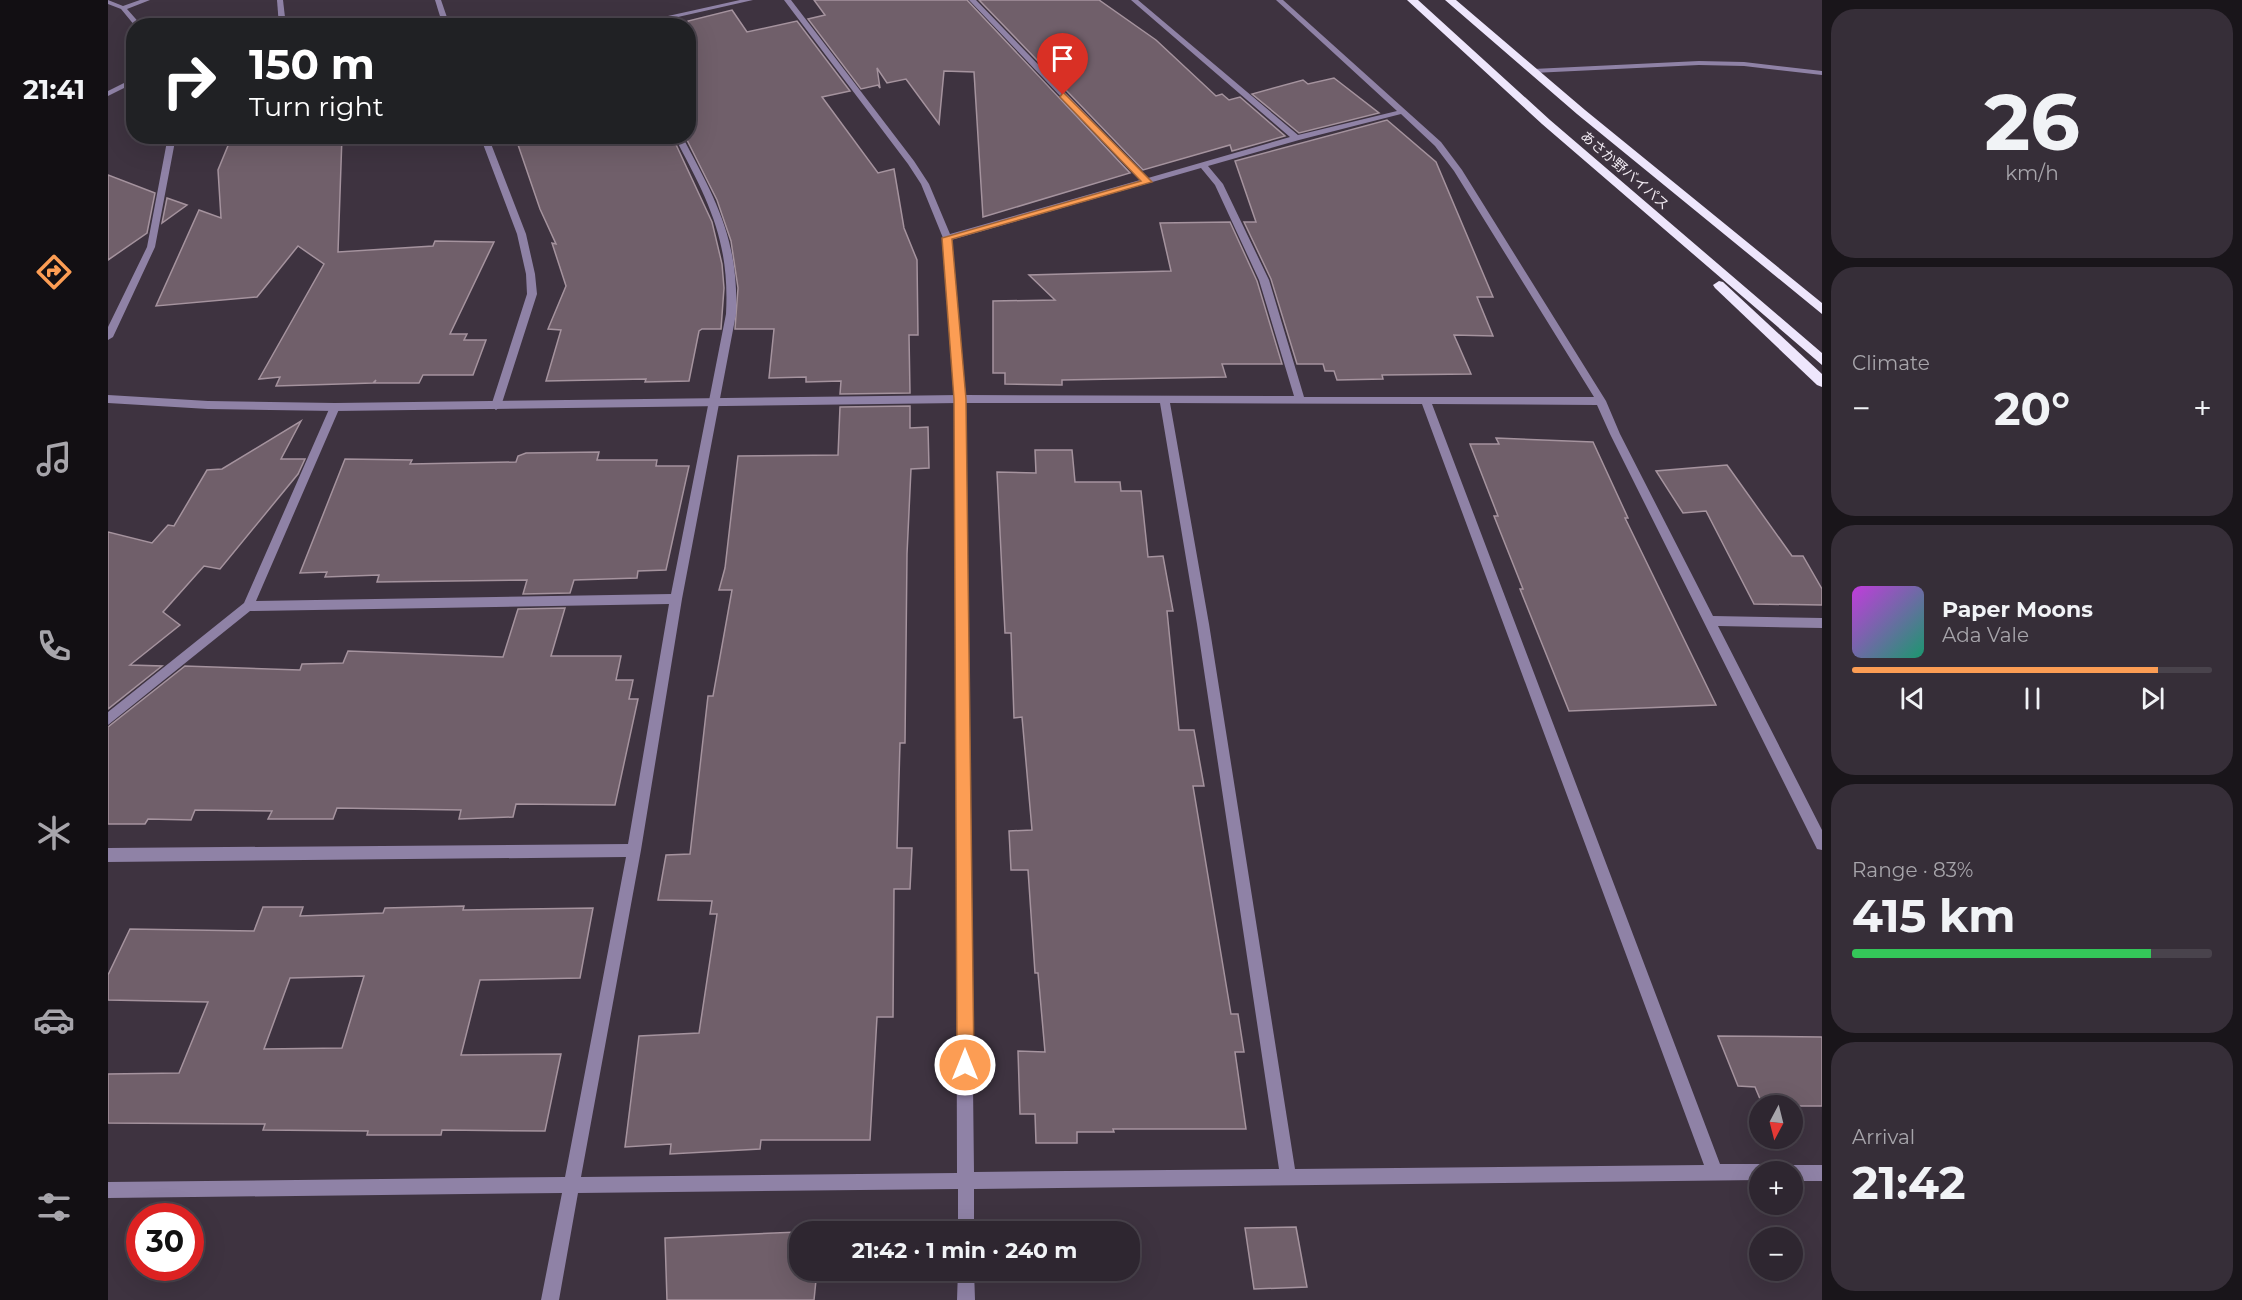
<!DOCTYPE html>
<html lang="en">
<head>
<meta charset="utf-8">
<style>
  :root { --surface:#2e2630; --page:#362e38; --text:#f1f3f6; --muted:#a7a5ab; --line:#49434c; --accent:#fc9d54 }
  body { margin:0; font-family:Montserrat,"Noto Sans JP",sans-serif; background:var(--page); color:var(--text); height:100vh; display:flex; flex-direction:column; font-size:22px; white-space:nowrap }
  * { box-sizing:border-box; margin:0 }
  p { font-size:20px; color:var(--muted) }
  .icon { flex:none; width:33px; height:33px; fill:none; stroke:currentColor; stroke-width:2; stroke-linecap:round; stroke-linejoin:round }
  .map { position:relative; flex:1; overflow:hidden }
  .drawer { display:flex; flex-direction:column; gap:9px; padding:9px; background:#19151a; width:420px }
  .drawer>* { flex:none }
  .hud { position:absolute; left:18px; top:18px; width:570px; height:126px; border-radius:24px; box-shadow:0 6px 24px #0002,0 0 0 2px var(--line); background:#202124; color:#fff; overflow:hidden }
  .needle { width:39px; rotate:187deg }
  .controls { position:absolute; left:1641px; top:1095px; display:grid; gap:12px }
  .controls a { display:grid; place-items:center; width:54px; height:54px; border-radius:50%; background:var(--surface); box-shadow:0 6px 24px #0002,0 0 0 2px var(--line); font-size:30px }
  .speed { position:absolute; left:18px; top:1203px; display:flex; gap:12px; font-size:30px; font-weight:700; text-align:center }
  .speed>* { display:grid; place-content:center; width:78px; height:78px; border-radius:50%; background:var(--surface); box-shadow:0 6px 24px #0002,0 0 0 2px var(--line); line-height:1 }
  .speed .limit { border:9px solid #d22; background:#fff; color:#111 }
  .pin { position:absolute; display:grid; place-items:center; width:51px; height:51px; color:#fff; margin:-62px -26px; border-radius:50% 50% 50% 0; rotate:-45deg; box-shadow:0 0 6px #0007 }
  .pin .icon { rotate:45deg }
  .me { position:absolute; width:66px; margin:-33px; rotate:0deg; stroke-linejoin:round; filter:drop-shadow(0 0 4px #0008) }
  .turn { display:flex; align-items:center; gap:21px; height:126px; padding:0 24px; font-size:27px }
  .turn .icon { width:78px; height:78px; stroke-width:2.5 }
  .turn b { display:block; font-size:42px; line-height:51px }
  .big { font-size:45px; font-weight:700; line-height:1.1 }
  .drawer .widget { flex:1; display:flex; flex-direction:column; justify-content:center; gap:9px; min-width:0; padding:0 21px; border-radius:24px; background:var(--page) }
  .drawer .dial { align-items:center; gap:0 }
  .dial b { font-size:78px; line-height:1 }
  .song { display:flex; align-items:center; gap:18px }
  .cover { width:72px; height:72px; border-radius:9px; background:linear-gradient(135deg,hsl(290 70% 55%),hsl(160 70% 35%)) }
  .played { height:6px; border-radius:3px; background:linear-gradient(90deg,var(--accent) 85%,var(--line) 85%) }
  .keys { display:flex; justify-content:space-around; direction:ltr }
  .heat { display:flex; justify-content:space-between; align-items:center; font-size:33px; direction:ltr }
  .charge { height:9px; border-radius:4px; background:linear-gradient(90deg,#34c759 83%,var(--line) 0) }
  .trip { position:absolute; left:681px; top:1221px; width:351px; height:60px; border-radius:24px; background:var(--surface); box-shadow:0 6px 24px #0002,0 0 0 2px var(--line); font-weight:700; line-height:60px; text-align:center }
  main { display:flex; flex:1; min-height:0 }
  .tabs { display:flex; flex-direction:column; width:108px; justify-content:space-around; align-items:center; background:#120f13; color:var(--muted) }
  .tabs .icon { width:42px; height:42px }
  .tabs .current { color:var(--accent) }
  .tabs b { font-size:27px; color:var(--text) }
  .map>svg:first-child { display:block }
</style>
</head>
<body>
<main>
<nav class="tabs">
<b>21:41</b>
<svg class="icon current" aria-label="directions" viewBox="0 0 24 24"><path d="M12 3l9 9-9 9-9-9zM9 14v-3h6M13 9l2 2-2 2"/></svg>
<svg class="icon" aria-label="music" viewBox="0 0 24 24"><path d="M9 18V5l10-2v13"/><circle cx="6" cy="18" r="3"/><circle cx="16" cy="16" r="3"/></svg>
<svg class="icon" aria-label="phone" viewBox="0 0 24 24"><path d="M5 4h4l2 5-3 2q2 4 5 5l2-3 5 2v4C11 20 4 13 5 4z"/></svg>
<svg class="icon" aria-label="climate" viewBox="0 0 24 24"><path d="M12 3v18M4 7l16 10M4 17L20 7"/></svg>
<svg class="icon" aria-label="car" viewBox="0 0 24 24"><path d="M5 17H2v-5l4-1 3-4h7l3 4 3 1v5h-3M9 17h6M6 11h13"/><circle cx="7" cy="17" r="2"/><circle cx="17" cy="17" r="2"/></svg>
<svg class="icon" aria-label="filters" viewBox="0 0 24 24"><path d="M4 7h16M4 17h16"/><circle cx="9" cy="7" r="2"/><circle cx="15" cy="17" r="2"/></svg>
</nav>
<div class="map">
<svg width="1714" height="1300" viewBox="0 0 1714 1300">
  <rect width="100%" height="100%" fill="#3e3340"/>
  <g fill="#705f6a" stroke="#a5939e" stroke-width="1.5" fill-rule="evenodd">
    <path d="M706,0h153l163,173 -147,44 -9,-145 -30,-1 -5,53 -33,-45 -19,4 -10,-15 3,20 -2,-3 -17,4 -53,-70 17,-4z"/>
    <path d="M871,0h120l57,40 60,56 6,-2 7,6 11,-3 45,39 -53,15 -2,-6 -87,25z"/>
    <path d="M624,10l15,22 50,-11 53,70 -28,6 56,76 16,-4 10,59 13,32 1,75h-9l1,58 -70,1 1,-13 -35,1v-5l-37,1 5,-49h-39l3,-41 -7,-47 -14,-41 -32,-64h3v-115z"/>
    <path d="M1226,78l45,35 -80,20 -47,-39 51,-14 5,4z"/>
    <path d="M1279,120l49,42 57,135h-16l16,39 -39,-1 17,39 -89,1 1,4 -46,1 -3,-9h-9l-2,-7h-26l-26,-85 -27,-57h12l-21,-61z"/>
    <path d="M124,136h110l-4,116 95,-6 2,-5 59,1 -44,92h17l-3,6h22l-13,35h-50l-4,8h-45l2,-3 -3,3 -97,3 4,-9 -21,2 65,-115 -26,-18 -41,51 -101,9 43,-96 22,8 -3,-48z"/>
    <path d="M407,136h157l40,86 10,42 2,24 -3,41h-19l-3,2 -10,50 -44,1 1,-3 -100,2 15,-51 -13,-1 18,-43 -14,-43 4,1 -16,-35z"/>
    <path d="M0,175l47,18 -8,40 -39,27z"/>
    <path d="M59,198l20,7 -25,18z"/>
    <path d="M1122,222l27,59 25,83h-60l4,13 -164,3v5l-57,-1v-11h-12v-72l62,-1 -26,-25 142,-4 -11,-48z"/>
    <path d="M802,406v22l18,-1 1,41 -18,1 -4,85 -2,189h-5l-3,105h15l-2,41h-16l-1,128h-16l-7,123h-109l-1,9 -90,5 1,-10 -46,3 14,-111 60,-3 18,-119h-7l2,-13 -54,-1 8,-45 24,-1 18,-158h5l19,-106h-13l6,-22 13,-112 100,-1 2,-48z"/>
    <path d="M193,421l-20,38h24l-7,15 -78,95 -16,-3 -41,46 17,13 -50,40 32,1 -54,43v-177l44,11 16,-18 6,1 33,-56 15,-1z"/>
    <path d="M1388,438l97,4 35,76h-3l91,187 -147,6 -49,-122h3l-29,-73h4l-28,-72h29z"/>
    <path d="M927,450h37l3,32h45l1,9h20l7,66 15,-1 10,55h-6l12,119h15l10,56h-11l38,228h7l6,38h-9l11,77h-133l1,3h-37v11h-41l-1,-29h-15l-2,-63 27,1 -7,-79h-3l-7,-103h-17l-2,-39 23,-1 -10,-113 -8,1 -3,-85h-6l-8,-161 39,1z"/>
    <path d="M491,452l-2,8h60l-1,6h33l-23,104 -28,1 -1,7 -63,2 -4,13 -47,1 4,-14 -150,2 2,-7 -54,2 2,-5 -27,1 45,-114 67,1 -2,4 106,-2 2,-6 8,-3z"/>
    <path d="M1619,465l65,91h11l19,33v16l-68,-1 -48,-93 -23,2 -27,-42z"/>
    <path d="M457,608l-14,48h70l-5,24h17l-4,19h9l-23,106 -99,-1 -3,13 -54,2 2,-9 -124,-2 -4,11h-65l4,-8 -77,-1 -4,10 -43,-1 -3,5h-37v-97l77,-61 115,4 2,-6 41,-1 5,-12 155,6 15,-48z"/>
    <path d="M356,906l-1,4 130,-2 -13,70 -100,2 -19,75 100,-1 -16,77 -103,-1 -1,5h-74l1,-4 -105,-1 2,-6 -157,-1v-49l71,-1 29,-71 -100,-2v-25l22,-46 124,2 9,-24h40l-3,9 83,-3 2,-5zM256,976l-22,72 -78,1 26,-71z"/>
    <path d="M1610,1036l104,1v69h-59l-8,-19 -17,-1z"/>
    <path d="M1188,1227l11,60 -53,2 -9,-61z"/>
    <path d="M690,1232l2,38h17l-3,30h-147l-2,-62z"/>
  </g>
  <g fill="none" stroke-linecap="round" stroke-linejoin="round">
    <g fill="#8f82a6" fill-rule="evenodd">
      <path d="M0,0l15,6 17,-6h10l-23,9 15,17h-7l-14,-17 -13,-5z"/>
      <path d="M169,0h6l3,26h-7z"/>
      <path d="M327,0h6l9,26h-7z"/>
      <path d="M632,0h13l-115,26h-15z"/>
      <path d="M676,0h7l123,161 15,23 21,50 190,-54 -171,-180h7l172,178 142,-41 -159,-137h7l160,135 99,-24 -121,-111h7l158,142 21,28 144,231 14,33 93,182 109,2v10l-104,-2 104,204v20l-5,-1 -207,-415 -13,-29 -165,-1 288,760h40l6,2 2,6h-8v8l-786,9v43h-16v-43l-380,4 -19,107h-18l21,-107 -454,5v-16l457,-5 61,-320 -518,5v-14l520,-4 41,-240 -419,7 -142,114v-13l136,-109 86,-196 5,-4 5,4 -84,194 415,-7 55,-280c4,-74 -18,-114 -52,-178h8c34,64 57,104 54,178l-54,285 -41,251 -60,327 376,-4 -2,-774 -12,-161 -22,-54 -13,-20zM1293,114l34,32 19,25 140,226h-290l-35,-117 -46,-96 -15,-18 91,-26zM1093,168l14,17 44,95 35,116 -329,-1 -14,-155zM857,403h195l37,221 82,545 -305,3zM1062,403l252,1 282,761 -409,4 -86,-545z"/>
      <path d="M1591,61l45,1 78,9v4l-78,-9 -45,-1 -166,8 -4,-2 4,-2z"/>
      <path d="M26,78v5l-26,13v-5z"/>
      <path d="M60,136h8l-21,111 -42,90 -5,3v-13l39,-80z"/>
      <path d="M372,136h8l38,98 9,40 2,20 -36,112 -5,4 -5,-4 36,-112 -1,-20 -9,-40z"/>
      <path d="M1684,1165h30v16h-30v-9h-7l1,-5z"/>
      <path d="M850,1270h16l1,30h-18z"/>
    </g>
    <path fill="#8f82a6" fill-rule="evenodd" d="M0,395l100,6 127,2 625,-8 5,4 -5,4 -625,8 -127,-2 -100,-6z"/>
    <g fill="#eee6fc" fill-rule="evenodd">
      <path d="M1299,0h11l132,120 272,233v12l-280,-241z"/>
      <path d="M1337,0h11l129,110 237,193v11l-245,-200z"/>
      <path d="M1611,281l4,1 99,92v13l-5,-2 -102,-97 -2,-3z"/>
    </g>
  </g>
  <path fill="#fc9d54" stroke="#a46637" stroke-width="1.5" d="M955,92l89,90 -200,57 14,160 8,666 -3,6 -6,3 -6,-3 -2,-6 -3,-666 -12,-161 199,-57 -81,-84z"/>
  <g text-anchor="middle" stroke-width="6" stroke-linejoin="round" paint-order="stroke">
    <g font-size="14" fill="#f1eaf2" stroke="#3e3340">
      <text transform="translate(1517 170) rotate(41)" y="5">あさか野バイパス</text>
    </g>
  </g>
</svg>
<div class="controls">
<a><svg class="needle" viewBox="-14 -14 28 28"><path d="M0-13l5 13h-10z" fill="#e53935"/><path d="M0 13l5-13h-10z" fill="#a7a5ab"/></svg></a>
<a>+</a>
<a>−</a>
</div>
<div class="speed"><div class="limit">30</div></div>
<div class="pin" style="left:955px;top:95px;background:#d93025"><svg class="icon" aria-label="arrive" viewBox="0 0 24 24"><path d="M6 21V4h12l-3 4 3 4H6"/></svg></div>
<svg class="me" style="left:857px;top:1065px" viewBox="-20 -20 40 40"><circle r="17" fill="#fc9d54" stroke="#fff" stroke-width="3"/><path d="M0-11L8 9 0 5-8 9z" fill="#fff"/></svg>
<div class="trip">21:42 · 1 min · 240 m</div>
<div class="hud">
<div class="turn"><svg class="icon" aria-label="right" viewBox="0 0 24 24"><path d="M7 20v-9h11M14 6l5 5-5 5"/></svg><div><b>150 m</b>Turn right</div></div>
</div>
</div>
<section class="drawer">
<div class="widget dial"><b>26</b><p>km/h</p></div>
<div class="widget"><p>Climate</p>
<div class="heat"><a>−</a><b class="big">20°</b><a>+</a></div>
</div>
<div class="widget">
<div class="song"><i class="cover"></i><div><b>Paper Moons</b><p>Ada Vale</p></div></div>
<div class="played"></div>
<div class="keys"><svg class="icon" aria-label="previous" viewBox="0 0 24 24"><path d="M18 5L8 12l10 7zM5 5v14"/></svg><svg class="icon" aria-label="pause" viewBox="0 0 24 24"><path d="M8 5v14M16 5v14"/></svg><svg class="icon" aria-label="next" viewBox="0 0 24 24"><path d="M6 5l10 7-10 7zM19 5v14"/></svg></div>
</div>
<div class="widget"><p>Range · 83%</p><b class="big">415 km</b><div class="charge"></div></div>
<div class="widget"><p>Arrival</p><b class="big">21:42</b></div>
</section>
</main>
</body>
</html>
